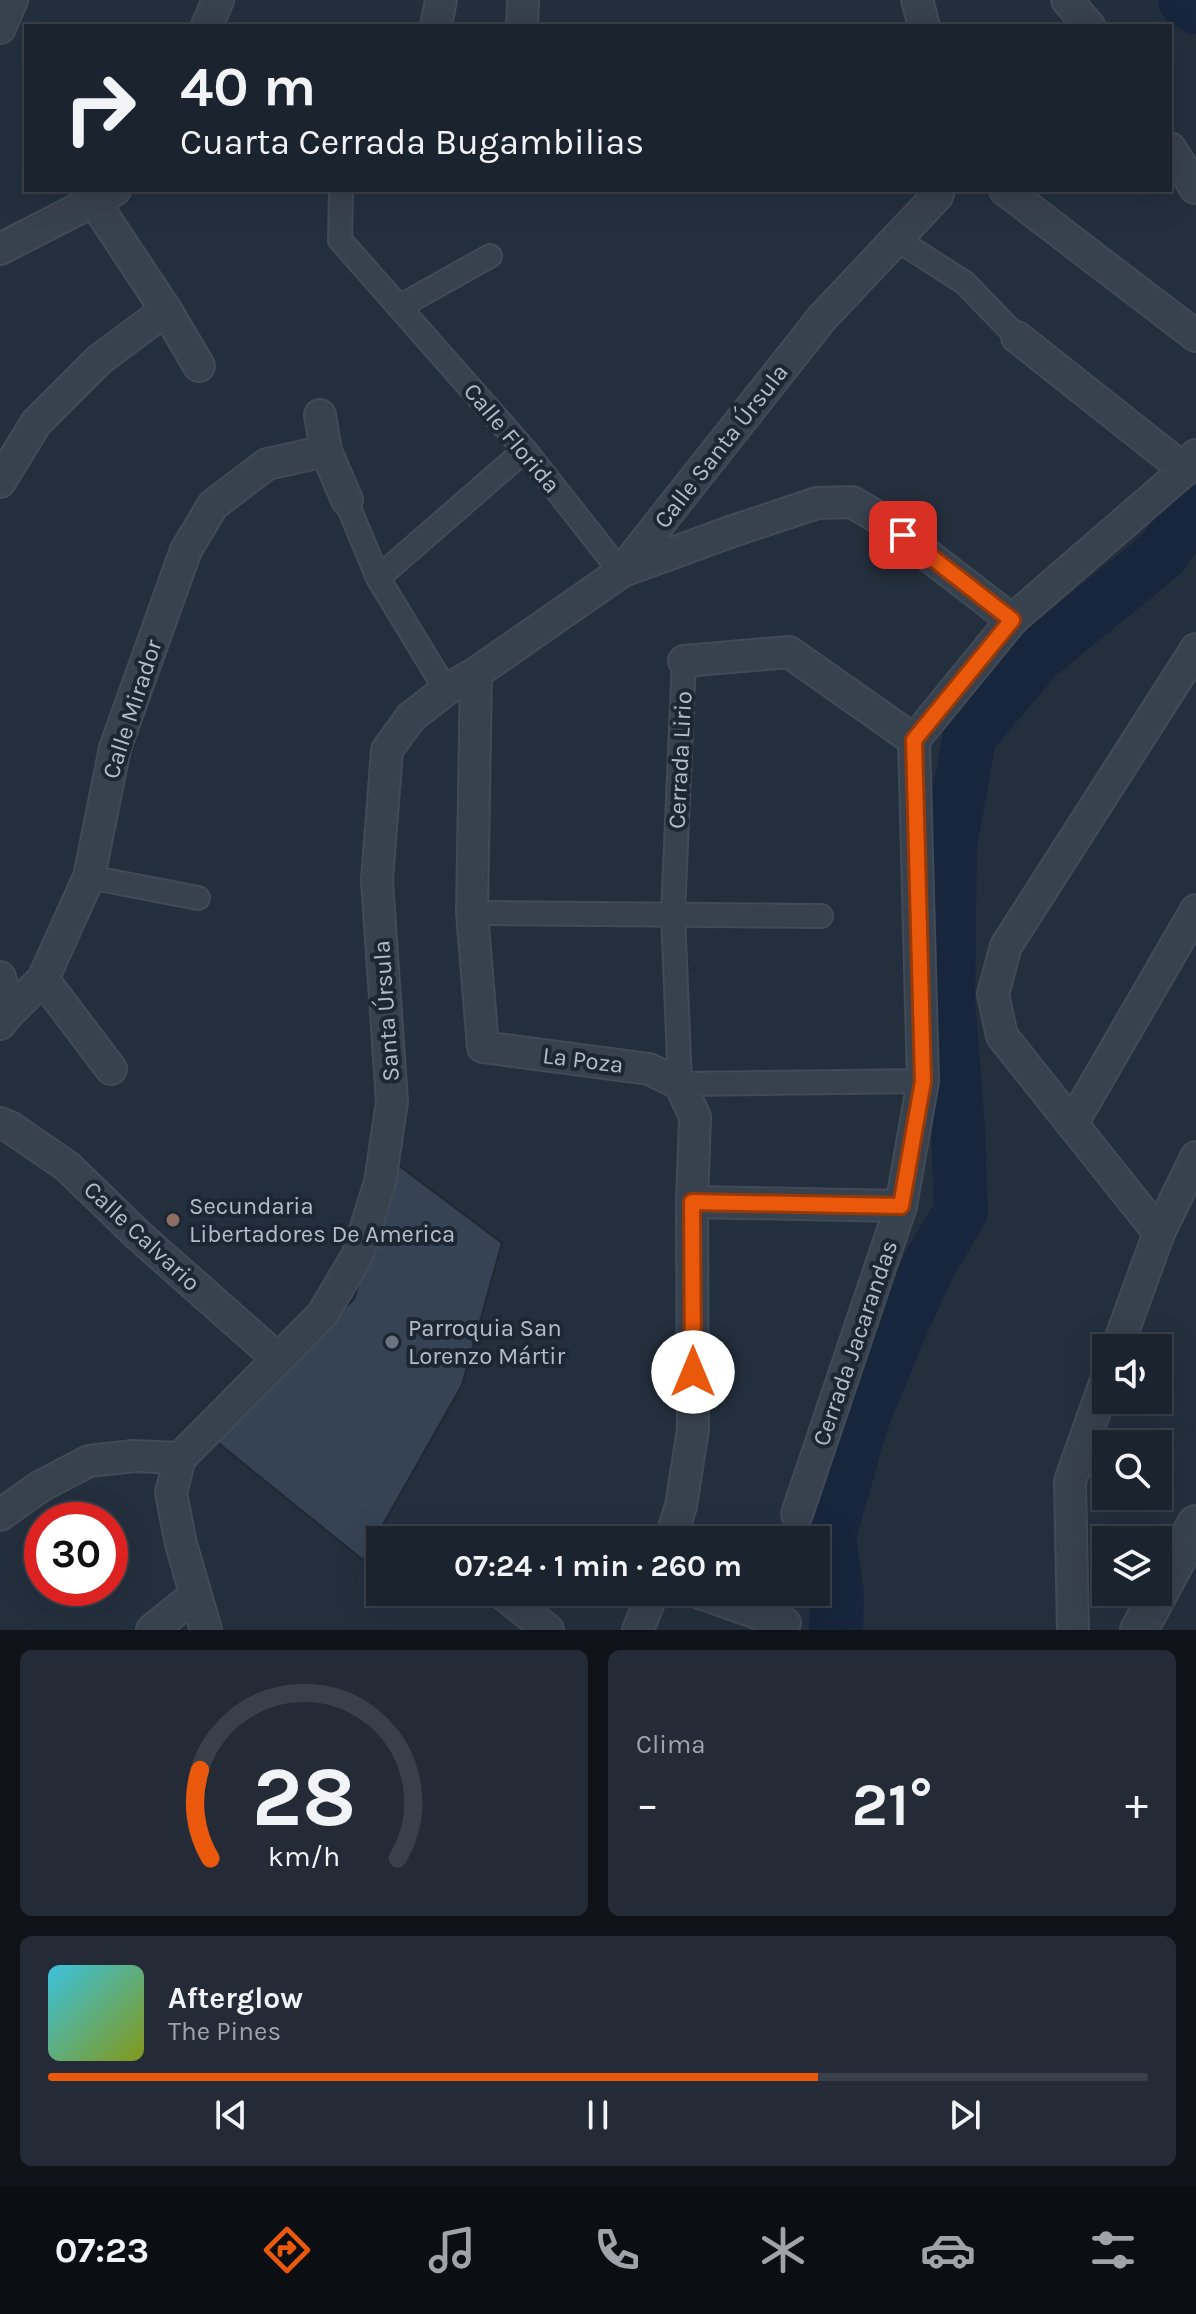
<!DOCTYPE html>
<html lang="es">
<head>
<meta charset="utf-8">
<style>
  :root { --surface:#1b232e; --page:#242b36; --text:#f1f3f6; --muted:#a0a4aa; --line:#39404a; --accent:#ea580c }
  body { margin:0; font-family:Karla,sans-serif; background:var(--page); color:var(--text); height:100vh; display:flex; flex-direction:column; font-size:30px; white-space:nowrap }
  * { box-sizing:border-box; margin:0 }
  p { font-size:26px; color:var(--muted) }
  .icon { flex:none; width:44px; height:44px; fill:none; stroke:currentColor; stroke-width:2; stroke-linecap:round; stroke-linejoin:round }
  .map { position:relative; height:1630px; overflow:hidden }
  .drawer { display:flex; flex-direction:column; gap:20px; padding:20px; background:#0f1319; flex:1 }
  .drawer>* { flex:none }
  .guide { position:absolute; left:24px; top:24px; width:1148px; height:168px; border-radius:0px; box-shadow:0 8px 32px #0002,0 0 0 2px var(--line); background:#1b232e; color:var(--text); overflow:hidden }
  .controls { position:absolute; left:1092px; top:1334px; display:grid; gap:16px }
  .controls a { display:grid; place-items:center; width:80px; height:80px; border-radius:0px; background:var(--surface); box-shadow:0 8px 32px #0002,0 0 0 2px var(--line); font-size:40px }
  .speed { position:absolute; left:24px; top:1502px; display:flex; gap:16px; font-size:40px; font-weight:700; text-align:center }
  .speed>* { display:grid; place-content:center; width:104px; height:104px; border-radius:50%; background:var(--surface); box-shadow:0 8px 32px #0002,0 0 0 2px var(--line); line-height:1 }
  .speed .limit { border:12px solid #d22; background:#fff; color:#111 }
  .pin { position:absolute; display:grid; place-items:center; width:68px; height:68px; color:#fff; margin:-34px; border-radius:16px; box-shadow:0 4px 12px #0006 }
  .me { position:absolute; width:88px; margin:-44px; rotate:0deg; stroke-linejoin:round; filter:drop-shadow(0 0 6px #0008) }
  .turn { display:flex; align-items:center; gap:28px; height:168px; padding:0 24px; font-size:36px }
  .turn .icon { width:104px; height:104px; stroke-width:2.5 }
  .turn b { display:block; font-size:56px; line-height:68px }
  .big { font-size:60px; font-weight:700; line-height:1.1 }
  .drawer .tile { flex:1; display:flex; flex-direction:column; justify-content:center; gap:12px; min-width:0; padding:0 28px; border-radius:12px; background:var(--page) }
  .drawer .dial { align-items:center; gap:0 }
  .dial svg { height:208px; overflow:visible; fill:none; stroke:var(--line); stroke-width:7; stroke-linecap:round; text-anchor:middle }
  .dial text { fill:var(--text); stroke:none }
  .song { display:flex; align-items:center; gap:24px }
  .cover { width:96px; height:96px; border-radius:12px; background:linear-gradient(135deg,hsl(190 70% 55%),hsl(70 70% 35%)) }
  .played { height:8px; border-radius:4px; background:linear-gradient(90deg,var(--accent) 70%,var(--line) 70%) }
  .keys { display:flex; justify-content:space-around; direction:ltr }
  .heat { display:flex; justify-content:space-between; align-items:center; font-size:44px; direction:ltr }
  .drawer .tiles { flex:1; display:grid; gap:20px; grid-template-columns:1fr 1fr }
  .tile:last-child { grid-column:span 2 }
  .trip { position:absolute; left:366px; top:1526px; width:464px; height:80px; border-radius:0px; background:var(--surface); box-shadow:0 8px 32px #0002,0 0 0 2px var(--line); font-weight:700; line-height:80px; text-align:center }
  .menu { display:flex; height:128px; justify-content:space-around; align-items:center; background:#0b0e12; color:var(--muted) }
  .menu .icon { width:56px; height:56px }
  .menu .on { color:var(--accent) }
  .menu b { font-size:36px; color:var(--text) }
  .map>svg:first-child { display:block }
</style>
</head>
<body>
<div class="map">
<svg width="1196" height="1630" viewBox="0 0 1196 1630">
  <rect width="100%" height="100%" fill="#242f3e"/>
  <g fill="none" stroke-linecap="round" stroke-linejoin="round">
    <g stroke="#17263c" stroke-width="54">
      <path d="M1185,0l11,7"/>
      <path d="M836,1630l1,-35 -8,-59 33,-116 41,-99 27,-58 31,-52 -3,-84 -10,-127 2,-156 20,-109 67,-79 125,-102 34,-49"/>
    </g>
  </g>
  <path fill="#364354" stroke="#1f2835" stroke-width="2" d="M394,1162l108,81 -40,142 -99,175 -151,-122 142,-139z"/>
  <g fill="none" stroke-linecap="round" stroke-linejoin="round">
    <defs>
      <g id="pedestrian">
        <path d="M341,190l-1,50 185,210 96,122"/>
        <path d="M898,240l67,43 52,54"/>
        <path d="M399,307l91,-51"/>
        <path d="M340,486l38,92 68,112"/>
        <path d="M378,578l147,-128"/>
        <path d="M684,661l-11,253 7,170 243,-3"/>
        <path d="M89,877l109,21"/>
        <path d="M472,913l349,3"/>
      </g>
      <g id="minor">
        <path d="M917,0l7,26"/>
        <path d="M1067,0l22,26"/>
        <path d="M207,26l11,-26"/>
        <path d="M436,26l5,-26"/>
        <path d="M522,26l1,-26"/>
        <path d="M0,28l12,-28"/>
        <path d="M1170,148l25,40"/>
        <path d="M1005,190l191,146"/>
        <path d="M93,200l73,110 33,56"/>
        <path d="M0,249l115,-59"/>
        <path d="M1017,337l168,133"/>
        <path d="M320,415l6,36 21,49"/>
        <path d="M0,482l36,-59 63,-63 67,-50"/>
        <path d="M623,571l107,-39 87,-29 35,-1 29,17 131,101"/>
        <path d="M684,661l105,-9 125,88"/>
        <path d="M476,673l-4,240 11,134 166,22 31,15 15,33 -3,85 1,227 -12,77 -11,34"/>
        <path d="M0,977l9,36"/>
        <path d="M43,979l68,90"/>
        <path d="M0,1024l9,-11 34,-34 46,-102 26,-129 71,-198 27,-45 54,-41 59,-13"/>
        <path d="M0,1123l10,4 58,40 70,68 139,123"/>
        <path d="M1072,1124l124,-214"/>
        <path d="M692,1202l209,4"/>
        <path d="M1159,1233l-157,-197 -9,-42 13,-48 190,-297"/>
        <path d="M1117,1348l42,-115 37,-76"/>
        <path d="M180,1458l-9,35 10,51 25,86"/>
        <path d="M797,1514l104,-308 22,-125 -9,-341 98,-120 173,-150 11,-15"/>
        <path d="M0,1515l41,-29 48,-25 45,-5 46,2 142,-143 35,-59 23,-74 12,-80 -15,-222 10,-130 24,-33 35,-27 30,-17 145,-101 201,-254 115,-122 2,-6"/>
        <path d="M501,1592l47,38"/>
        <path d="M697,1592l88,31"/>
        <path d="M152,1630l42,-34"/>
        <path d="M638,1630l15,-38"/>
        <path d="M1073,1630l-3,-149 36,-101"/>
      </g>
      <path id="tertiary" d="M1139,1630l57,-106"/>
    </defs>
    <use href="#pedestrian" stroke="#414a57" stroke-width="26"/>
    <use href="#minor" stroke="#414a57" stroke-width="34"/>
    <use href="#tertiary" stroke="#414a57" stroke-width="40"/>
    <use href="#pedestrian" stroke="#38414e" stroke-width="22"/>
    <use href="#minor" stroke="#38414e" stroke-width="30"/>
    <use href="#tertiary" stroke="#38414e" stroke-width="36"/>
  </g>
  <g fill="none" stroke-linecap="round" stroke-linejoin="round">
    <defs>
      <path id="route" d="M693,1372l-1,-170 209,4 22,-125 -9,-341 98,-120 -109,-85"/>
    </defs>
    <use href="#route" stroke="#983908" stroke-width="20"/>
    <use href="#route" stroke="#ea580c" stroke-width="14"/>
  </g>
  <circle fill="#8d6e63" stroke="#1d2633" stroke-width="3" cx="173" cy="1220" r="8"/>
  <circle fill="#6b7280" stroke="#1d2633" stroke-width="3" cx="392" cy="1342" r="8"/>
  <g text-anchor="middle" stroke-width="8" stroke-linejoin="round" paint-order="stroke">
    <g font-size="24" fill="#b4bcc9" stroke="#1d2633">
      <text transform="translate(512 438) rotate(50)" y="8">Calle Florida</text>
      <text transform="translate(721 446) rotate(-52)" y="8">Calle Santa Úrsula</text>
      <text transform="translate(132 709) rotate(-72)" y="8">Calle Mirador</text>
      <text transform="translate(680 760) rotate(-87)" y="8">Cerrada Lirio</text>
      <text transform="translate(386 1011) rotate(-94)" y="8">Santa Úrsula</text>
      <text transform="translate(583 1060) rotate(7)" y="8">La Poza</text>
      <text transform="translate(142 1236) rotate(43)" y="8">Calle Calvario</text>
      <text transform="translate(855 1343) rotate(-71)" y="8">Cerrada Jacarandas</text>
    </g>
    <g font-size="24" fill="#b4bcc9" stroke="#1d2633" text-anchor="start">
      <text x="189" y="1214">Secundaria<tspan x="189" dy="28">Libertadores De America</tspan></text>
      <text x="408" y="1336">Parroquia San<tspan x="408" dy="28">Lorenzo Mártir</tspan></text>
    </g>
  </g>
</svg>
<div class="controls">
<a><svg class="icon" aria-label="sound" viewBox="0 0 24 24"><path d="M4 9h4l5-4v14l-5-4H4zM17 9q2 3 0 6"/></svg></a>
<a><svg class="icon" aria-label="search" viewBox="0 0 24 24"><circle cx="10" cy="10" r="6"/><path d="M15 15l6 6"/></svg></a>
<a><svg class="icon" aria-label="layers" viewBox="0 0 24 24"><path d="M12 4l9 5-9 5-9-5zM3 14l9 5 9-5"/></svg></a>
</div>
<div class="speed"><div class="limit">30</div></div>
<div class="pin" style="left:903px;top:535px;background:#d93025"><svg class="icon" aria-label="arrive" viewBox="0 0 24 24"><path d="M6 21V4h12l-3 4 3 4H6"/></svg></div>
<svg class="me" style="left:693px;top:1372px" viewBox="-20 -20 40 40"><circle r="19" fill="#fff"/><path d="M0-13L10 11 0 6-10 11z" fill="#ea580c"/></svg>
<div class="trip">07:24 · 1 min · 260 m</div>
<div class="guide">
<div class="turn"><svg class="icon" aria-label="right" viewBox="0 0 24 24"><path d="M7 20v-9h11M14 6l5 5-5 5"/></svg><div><b>40 m</b>Cuarta Cerrada Bugambilias</div></div>
</div>
</div>
<section class="drawer">
<div class="tiles">
<div class="tile dial"><svg viewBox="0 0 100 80">
<path d="M14 69A42 42 0 1 1 86 69"/>
<path d="M14 69A42 42 0 0 1 10 35" stroke="#ea580c"/>
<text x="50" y="56" font-size="32" font-weight="700">28</text>
<text x="50" y="72" font-size="11">km/h</text>
</svg></div>
<div class="tile"><p>Clima</p>
<div class="heat"><a>−</a><b class="big">21°</b><a>+</a></div>
</div>
<div class="tile">
<div class="song"><i class="cover"></i><div><b>Afterglow</b><p>The Pines</p></div></div>
<div class="played"></div>
<div class="keys"><svg class="icon" aria-label="previous" viewBox="0 0 24 24"><path d="M18 5L8 12l10 7zM5 5v14"/></svg><svg class="icon" aria-label="pause" viewBox="0 0 24 24"><path d="M8 5v14M16 5v14"/></svg><svg class="icon" aria-label="next" viewBox="0 0 24 24"><path d="M6 5l10 7-10 7zM19 5v14"/></svg></div>
</div>
</div>
</section>
<nav class="menu">
<b>07:23</b>
<svg class="icon on" aria-label="directions" viewBox="0 0 24 24"><path d="M12 3l9 9-9 9-9-9zM9 14v-3h6M13 9l2 2-2 2"/></svg>
<svg class="icon" aria-label="music" viewBox="0 0 24 24"><path d="M9 18V5l10-2v13"/><circle cx="6" cy="18" r="3"/><circle cx="16" cy="16" r="3"/></svg>
<svg class="icon" aria-label="phone" viewBox="0 0 24 24"><path d="M5 4h4l2 5-3 2q2 4 5 5l2-3 5 2v4C11 20 4 13 5 4z"/></svg>
<svg class="icon" aria-label="climate" viewBox="0 0 24 24"><path d="M12 3v18M4 7l16 10M4 17L20 7"/></svg>
<svg class="icon" aria-label="car" viewBox="0 0 24 24"><path d="M5 17H2v-5l4-1 3-4h7l3 4 3 1v5h-3M9 17h6M6 11h13"/><circle cx="7" cy="17" r="2"/><circle cx="17" cy="17" r="2"/></svg>
<svg class="icon" aria-label="filters" viewBox="0 0 24 24"><path d="M4 7h16M4 17h16"/><circle cx="9" cy="7" r="2"/><circle cx="15" cy="17" r="2"/></svg>
</nav>
</body>
</html>
